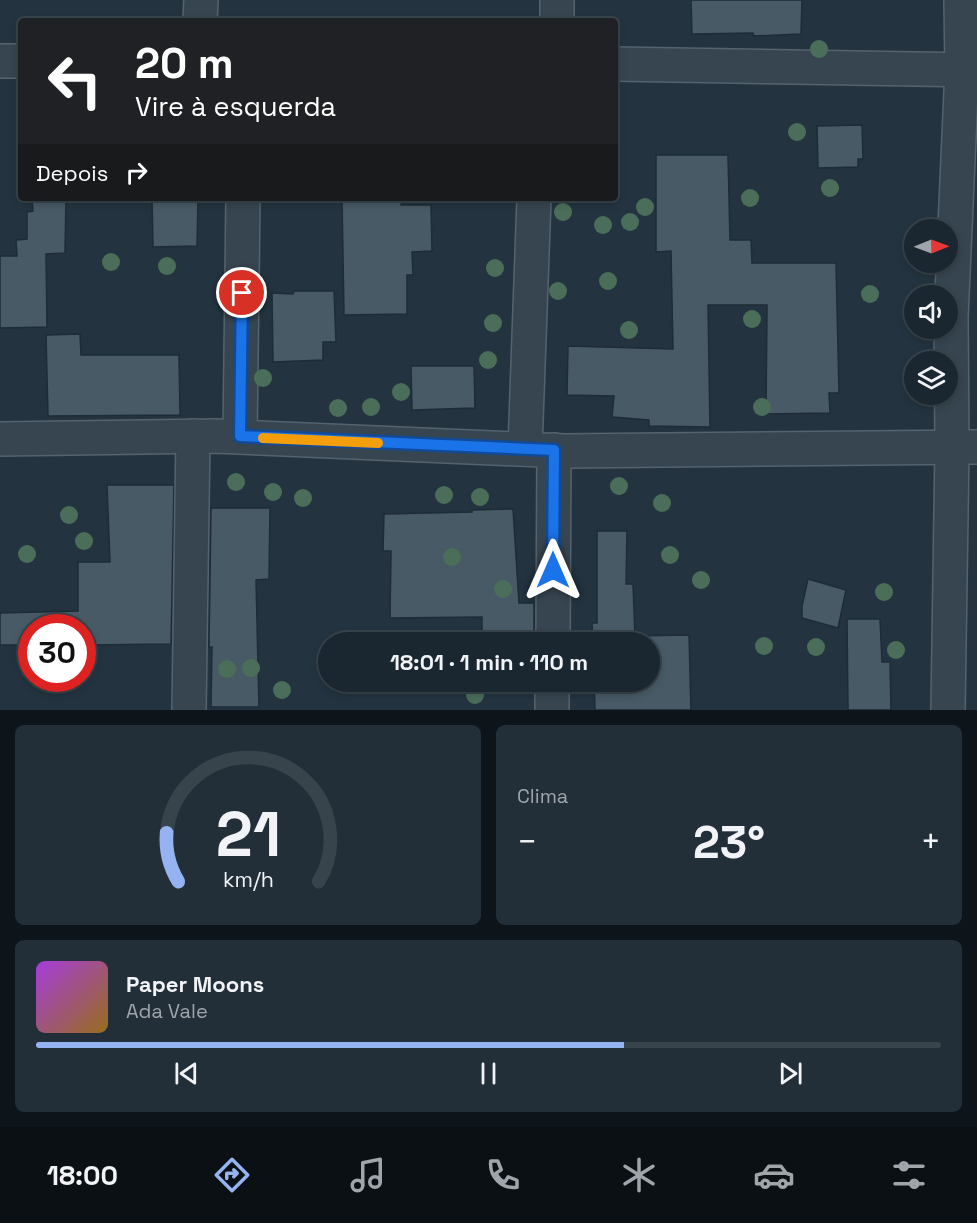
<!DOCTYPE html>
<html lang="pt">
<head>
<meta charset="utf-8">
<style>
  :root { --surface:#1a2730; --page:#232f38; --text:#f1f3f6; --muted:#9fa5ab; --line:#38444c; --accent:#95b2f1 }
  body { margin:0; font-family:"Space Grotesk",sans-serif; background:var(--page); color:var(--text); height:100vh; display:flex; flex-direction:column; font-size:22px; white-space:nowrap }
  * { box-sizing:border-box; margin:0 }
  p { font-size:20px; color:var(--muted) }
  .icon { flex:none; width:33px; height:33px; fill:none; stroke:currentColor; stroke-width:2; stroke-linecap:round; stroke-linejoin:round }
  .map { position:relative; height:710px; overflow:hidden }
  .panel { display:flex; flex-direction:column; gap:15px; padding:15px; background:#0e151a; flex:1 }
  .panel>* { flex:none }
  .top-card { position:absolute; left:18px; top:18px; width:600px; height:183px; border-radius:6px; box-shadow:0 3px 9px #0003,0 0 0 2px var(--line); background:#202124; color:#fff; overflow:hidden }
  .needle { width:39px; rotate:89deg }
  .tools { position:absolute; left:904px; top:219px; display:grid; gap:12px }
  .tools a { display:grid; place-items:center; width:54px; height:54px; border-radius:50%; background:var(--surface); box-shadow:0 3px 9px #0003,0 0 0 2px var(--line); font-size:30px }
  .speed { position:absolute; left:18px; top:614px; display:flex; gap:12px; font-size:30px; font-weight:700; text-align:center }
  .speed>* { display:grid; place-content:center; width:78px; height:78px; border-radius:50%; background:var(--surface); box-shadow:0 3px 9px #0003,0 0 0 2px var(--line); line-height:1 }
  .speed .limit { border:9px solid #d22; background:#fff; color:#111 }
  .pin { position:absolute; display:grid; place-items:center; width:51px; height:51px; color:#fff; margin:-26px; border:3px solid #fff; border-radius:50%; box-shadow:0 2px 6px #0007 }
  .me { position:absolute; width:66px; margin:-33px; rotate:0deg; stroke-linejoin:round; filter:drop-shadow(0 0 4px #0008) }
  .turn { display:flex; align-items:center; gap:21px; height:126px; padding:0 18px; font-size:27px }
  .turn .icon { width:78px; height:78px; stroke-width:2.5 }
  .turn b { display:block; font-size:42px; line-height:51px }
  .then { display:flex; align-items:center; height:57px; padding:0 18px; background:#0003; gap:12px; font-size:22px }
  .big { font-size:45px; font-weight:700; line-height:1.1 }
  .panel .card { flex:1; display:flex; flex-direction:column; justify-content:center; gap:9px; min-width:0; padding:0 21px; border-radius:9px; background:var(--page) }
  .panel .dial { align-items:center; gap:0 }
  .dial svg { height:156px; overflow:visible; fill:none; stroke:var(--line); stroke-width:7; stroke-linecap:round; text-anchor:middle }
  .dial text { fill:var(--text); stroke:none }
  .song { display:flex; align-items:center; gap:18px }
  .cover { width:72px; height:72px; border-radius:9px; background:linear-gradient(135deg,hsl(280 70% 55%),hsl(40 70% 35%)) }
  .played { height:6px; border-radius:3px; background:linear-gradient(90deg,var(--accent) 65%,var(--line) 65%) }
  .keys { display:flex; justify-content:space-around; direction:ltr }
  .heat { display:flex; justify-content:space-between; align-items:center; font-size:33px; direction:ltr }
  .panel .tiles { flex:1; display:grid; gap:15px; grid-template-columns:1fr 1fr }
  .card:last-child { grid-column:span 2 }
  .trip { position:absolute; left:318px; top:632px; width:342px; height:60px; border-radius:30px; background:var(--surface); box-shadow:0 3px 9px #0003,0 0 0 2px var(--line); font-weight:700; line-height:60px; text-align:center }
  .dock { display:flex; height:96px; justify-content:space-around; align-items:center; background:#0a1013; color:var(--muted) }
  .dock .icon { width:42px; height:42px }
  .dock .active { color:var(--accent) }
  .dock b { font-size:27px; color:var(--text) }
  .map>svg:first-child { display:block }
</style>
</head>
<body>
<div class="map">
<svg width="977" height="710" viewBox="0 0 977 710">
  <rect width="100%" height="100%" fill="#233440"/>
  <g fill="#475a66" stroke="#1e2c37" stroke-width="1.5">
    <path d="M691,0h111l-1,34 -47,2 -1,-3 -61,1z"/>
    <path d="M862,125l1,34h-5v8l-40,1 -1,-42z"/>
    <path d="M656,155h72l2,85h21l1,23h84l3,130h-10l1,20 -64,1 1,-109h-59l2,122 -61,-1v-6l-37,-3 2,-21 -47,-1 1,-49 105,3 -2,-98 -15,1z"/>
    <path d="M32,198h34l-1,55 -19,1 1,73 -47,1v-72h17l-1,-16 11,-1v-27l6,-1z"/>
    <path d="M152,198h46l-1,48 -44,1z"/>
    <path d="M342,198h60l-1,7h30l1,46 -20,1 1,23h-6v39l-63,1z"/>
    <path d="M294,291h40l2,51h-13v18l-50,2 -1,-69 21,1z"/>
    <path d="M80,334l1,21h98l1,60 -132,1 -2,-81z"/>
    <path d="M411,366h63l1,42 -63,2z"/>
    <path d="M107,485h67l-3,159 -89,1v-18h-50v18h-32v-32l78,-2v-49h32z"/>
    <path d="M211,508h59l-1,71 -13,1 3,127h-48l1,-60h-3v-3z"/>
    <path d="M513,509l6,94h15v39h-52v-25l-92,1 1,-67h-8l1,-37 88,-2v-2z"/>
    <path d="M597,531h30l-1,53h7l2,52 54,-1 2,75h-96l-1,-29h56v-39h-57l-1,-19h5z"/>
    <path d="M808,579l38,11 -8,38 -36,-10v-12z"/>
    <path d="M847,619h33l2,43h8l1,48h-43z"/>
  </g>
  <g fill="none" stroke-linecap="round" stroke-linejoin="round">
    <defs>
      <g id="minor">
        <path d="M557,0v21"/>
        <path d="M200,21l1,-21"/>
        <path d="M0,61h21"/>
        <path d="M615,64l362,6"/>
        <path d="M240,437l3,-239"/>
        <path d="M0,439l215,-3 350,15 412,-4"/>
        <path d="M525,449l9,-251"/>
        <path d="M553,642l1,-192"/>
        <path d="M189,710l4,-274"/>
        <path d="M552,710v-29"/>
        <path d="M948,710l4,-263 -1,-130 11,-248 -1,-69"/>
      </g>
    </defs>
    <use href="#minor" stroke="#55636e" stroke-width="36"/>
    <use href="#minor" stroke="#374550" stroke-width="33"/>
  </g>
  <g fill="#4a6e59">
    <circle cx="819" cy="49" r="9"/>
    <circle cx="797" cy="132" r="9"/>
    <circle cx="830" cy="188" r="9"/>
    <circle cx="750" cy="198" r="9"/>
    <circle cx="645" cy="207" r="9"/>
    <circle cx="563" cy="212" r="9"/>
    <circle cx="630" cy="222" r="9"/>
    <circle cx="603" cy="225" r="9"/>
    <circle cx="111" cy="262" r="9"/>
    <circle cx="167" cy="266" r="9"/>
    <circle cx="495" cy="268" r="9"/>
    <circle cx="608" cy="281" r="9"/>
    <circle cx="558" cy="291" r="9"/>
    <circle cx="870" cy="294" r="9"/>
    <circle cx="752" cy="319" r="9"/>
    <circle cx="493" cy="323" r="9"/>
    <circle cx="629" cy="330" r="9"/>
    <circle cx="488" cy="360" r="9"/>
    <circle cx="263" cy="378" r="9"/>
    <circle cx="401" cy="392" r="9"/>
    <circle cx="371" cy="407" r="9"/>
    <circle cx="762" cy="407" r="9"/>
    <circle cx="338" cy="408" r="9"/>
    <circle cx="236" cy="482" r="9"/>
    <circle cx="619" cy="486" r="9"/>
    <circle cx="273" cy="492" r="9"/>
    <circle cx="444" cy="495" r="9"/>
    <circle cx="480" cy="497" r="9"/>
    <circle cx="303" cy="498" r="9"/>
    <circle cx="662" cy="503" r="9"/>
    <circle cx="69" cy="515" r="9"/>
    <circle cx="84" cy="541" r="9"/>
    <circle cx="27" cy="554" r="9"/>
    <circle cx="670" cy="555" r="9"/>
    <circle cx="452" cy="557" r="9"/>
    <circle cx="701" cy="580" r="9"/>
    <circle cx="503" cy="589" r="9"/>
    <circle cx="884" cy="592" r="9"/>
    <circle cx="764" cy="646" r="9"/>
    <circle cx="816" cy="647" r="9"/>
    <circle cx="896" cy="650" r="9"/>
    <circle cx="251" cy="668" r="9"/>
    <circle cx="227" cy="669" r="9"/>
    <circle cx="282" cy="690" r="9"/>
    <circle cx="475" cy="695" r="9"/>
  </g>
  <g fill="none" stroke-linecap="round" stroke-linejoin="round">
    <defs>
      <path id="route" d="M242,293l-2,143 314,14 -1,120"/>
    </defs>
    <use href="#route" stroke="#114b97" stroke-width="15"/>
    <use href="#route" stroke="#1a73e8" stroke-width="10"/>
    <path stroke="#f59e0b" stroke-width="10" d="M263,438l115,5"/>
  </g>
</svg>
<div class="tools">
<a><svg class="needle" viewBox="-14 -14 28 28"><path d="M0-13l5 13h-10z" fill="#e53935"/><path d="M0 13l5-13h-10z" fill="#9fa5ab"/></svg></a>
<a><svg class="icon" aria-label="sound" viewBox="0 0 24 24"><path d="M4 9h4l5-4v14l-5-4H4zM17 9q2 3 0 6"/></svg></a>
<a><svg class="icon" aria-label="layers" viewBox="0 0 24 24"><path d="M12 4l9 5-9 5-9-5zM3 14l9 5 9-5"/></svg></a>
</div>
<div class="speed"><div class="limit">30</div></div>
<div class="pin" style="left:242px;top:293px;background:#d93025"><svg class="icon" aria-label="arrive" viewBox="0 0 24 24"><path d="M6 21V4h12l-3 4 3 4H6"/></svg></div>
<svg class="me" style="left:553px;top:570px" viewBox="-20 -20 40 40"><path d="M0-17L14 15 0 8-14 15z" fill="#1a73e8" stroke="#fff" stroke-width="4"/></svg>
<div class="trip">18:01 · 1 min · 110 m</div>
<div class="top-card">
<div class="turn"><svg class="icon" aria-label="left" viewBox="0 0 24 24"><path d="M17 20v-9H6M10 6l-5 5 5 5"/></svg><div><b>20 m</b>Vire à esquerda</div></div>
<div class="then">Depois<svg class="icon" aria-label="right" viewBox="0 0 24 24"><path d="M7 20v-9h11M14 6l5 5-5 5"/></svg></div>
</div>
</div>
<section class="panel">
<div class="tiles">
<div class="card dial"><svg viewBox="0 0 100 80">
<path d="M14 69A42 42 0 1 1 86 69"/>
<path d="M14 69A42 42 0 0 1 8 44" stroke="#95b2f1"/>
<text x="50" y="56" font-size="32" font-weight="700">21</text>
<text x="50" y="72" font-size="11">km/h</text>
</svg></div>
<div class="card"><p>Clima</p>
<div class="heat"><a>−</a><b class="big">23°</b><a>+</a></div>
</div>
<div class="card">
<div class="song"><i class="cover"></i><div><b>Paper Moons</b><p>Ada Vale</p></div></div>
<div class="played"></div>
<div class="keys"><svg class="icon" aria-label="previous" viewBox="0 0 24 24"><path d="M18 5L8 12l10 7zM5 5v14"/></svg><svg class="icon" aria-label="pause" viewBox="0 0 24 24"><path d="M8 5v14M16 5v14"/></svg><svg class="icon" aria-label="next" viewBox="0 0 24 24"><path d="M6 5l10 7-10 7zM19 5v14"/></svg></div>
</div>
</div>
</section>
<nav class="dock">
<b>18:00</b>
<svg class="icon active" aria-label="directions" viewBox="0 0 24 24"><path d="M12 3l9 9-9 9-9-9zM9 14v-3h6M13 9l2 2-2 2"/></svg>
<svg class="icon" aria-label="music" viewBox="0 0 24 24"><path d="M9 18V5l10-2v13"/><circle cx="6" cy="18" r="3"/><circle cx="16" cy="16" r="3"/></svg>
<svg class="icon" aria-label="phone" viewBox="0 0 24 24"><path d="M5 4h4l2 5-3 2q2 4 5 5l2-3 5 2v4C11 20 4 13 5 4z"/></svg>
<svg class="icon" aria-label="climate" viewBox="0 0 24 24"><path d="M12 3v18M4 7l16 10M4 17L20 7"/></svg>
<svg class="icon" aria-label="car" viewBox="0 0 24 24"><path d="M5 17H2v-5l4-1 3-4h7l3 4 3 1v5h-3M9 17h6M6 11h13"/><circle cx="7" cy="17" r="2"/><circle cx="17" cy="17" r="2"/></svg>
<svg class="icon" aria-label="filters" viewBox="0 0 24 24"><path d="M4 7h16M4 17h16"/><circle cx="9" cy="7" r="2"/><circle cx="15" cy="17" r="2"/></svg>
</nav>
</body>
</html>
